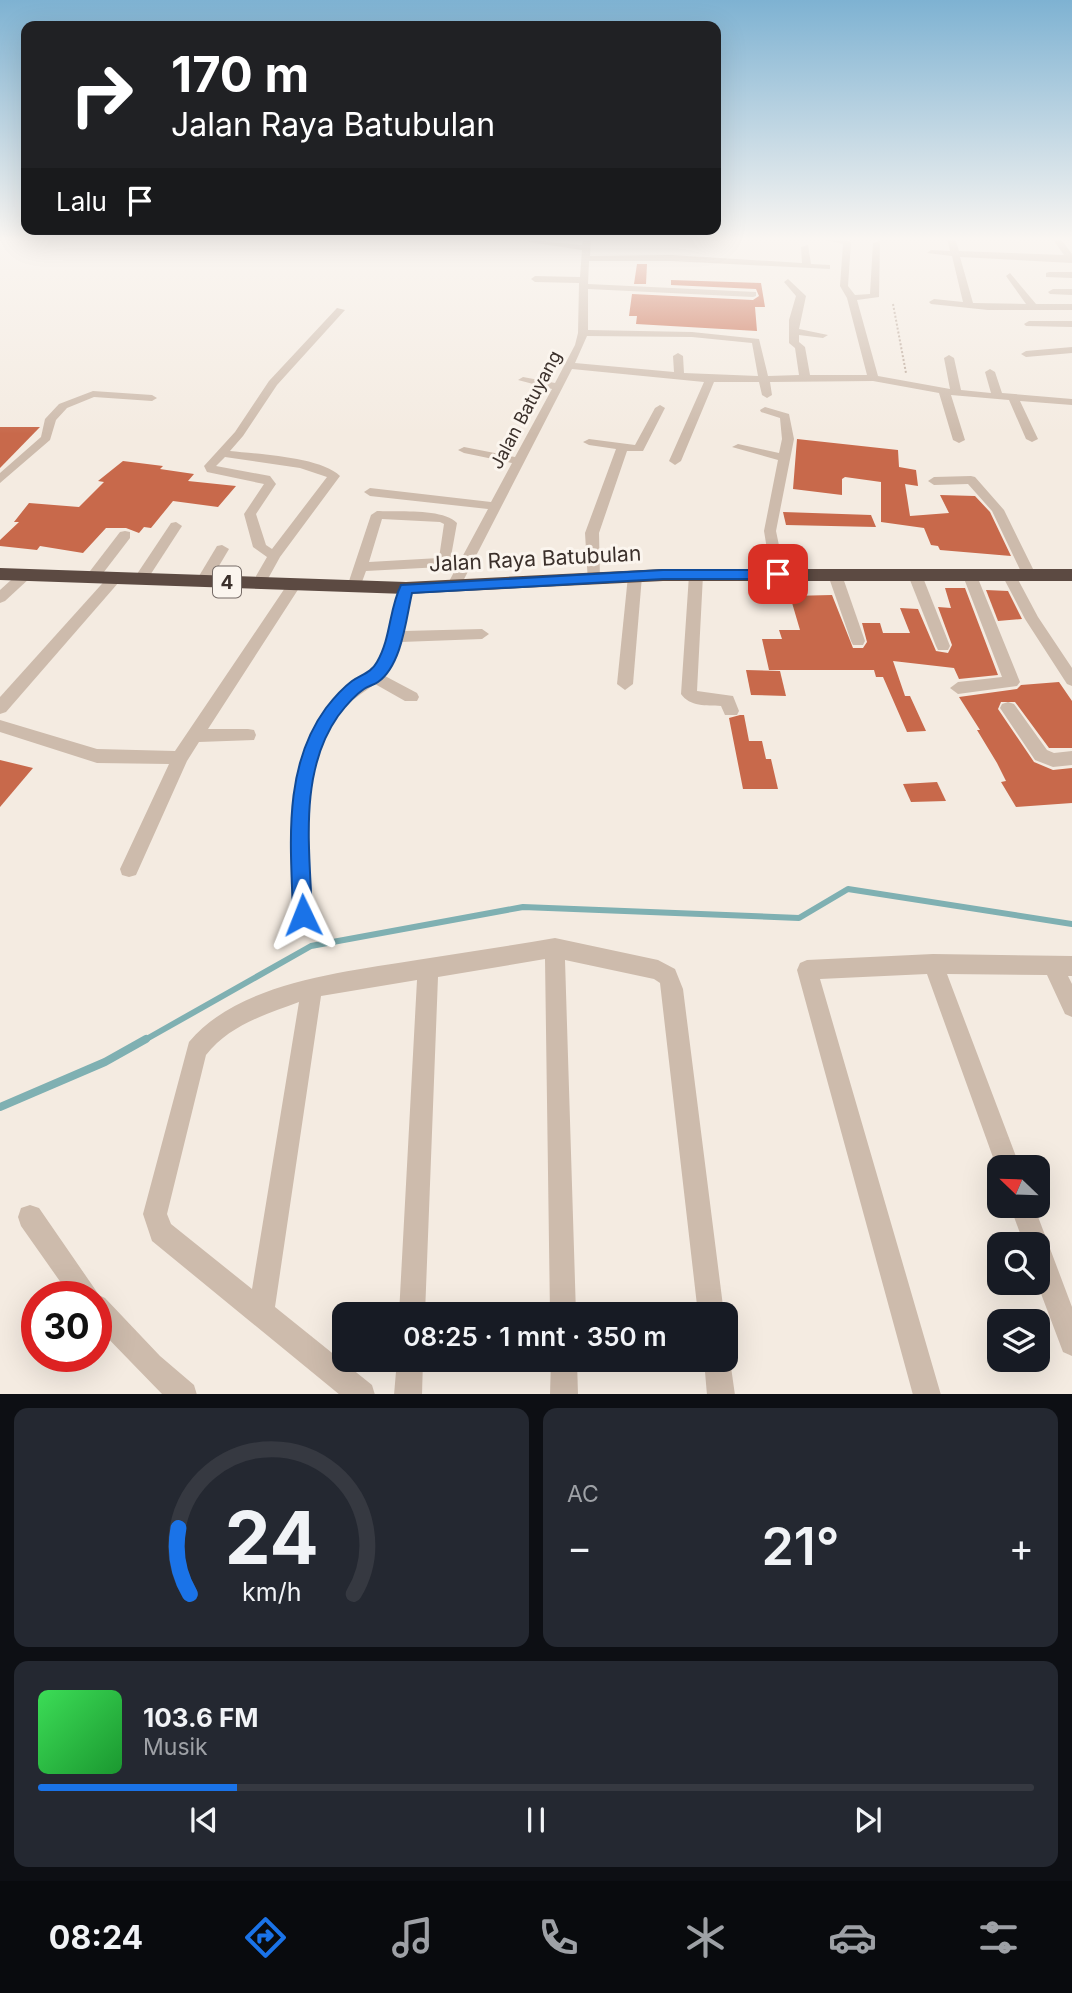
<!DOCTYPE html>
<html lang="id">
<head>
<meta charset="utf-8">
<style>
  :root { --surface:#171b24; --page:#242831; --text:#f1f3f6; --muted:#9ea1a6; --line:#363941; --accent:#1a73e8 }
  body { margin:0; font-family:Inter,sans-serif; background:var(--page); color:var(--text); height:100vh; display:flex; flex-direction:column; font-size:26px; white-space:nowrap }
  * { box-sizing:border-box; margin:0 }
  p { font-size:23px; color:var(--muted) }
  .icon { flex:none; width:38px; height:38px; fill:none; stroke:currentColor; stroke-width:2; stroke-linecap:round; stroke-linejoin:round }
  .map { position:relative; height:1394px; overflow:hidden }
  .drawer { display:flex; flex-direction:column; gap:14px; padding:14px; background:#0d0f14; flex:1 }
  .drawer>* { flex:none }
  .guide { position:absolute; left:21px; top:21px; width:700px; height:214px; border-radius:14px; box-shadow:0 7px 28px #0002; background:#202124; color:#fff; overflow:hidden }
  .needle { width:46px; rotate:293deg }
  .fabs { position:absolute; left:987px; top:1155px; display:grid; gap:14px }
  .fabs a { display:grid; place-items:center; width:63px; height:63px; border-radius:14px; background:var(--surface); box-shadow:0 7px 28px #0002; font-size:35px }
  .speed { position:absolute; left:21px; top:1281px; display:flex; gap:14px; font-size:35px; font-weight:700; text-align:center }
  .speed>* { display:grid; place-content:center; width:91px; height:91px; border-radius:50%; background:var(--surface); box-shadow:0 7px 28px #0002; line-height:1 }
  .speed .limit { border:10px solid #d22; background:#fff; color:#111 }
  .pin { position:absolute; display:grid; place-items:center; width:60px; height:60px; color:#fff; margin:-30px; border-radius:14px; box-shadow:0 4px 10px #0006 }
  .me { position:absolute; width:77px; margin:-38px; rotate:358deg; stroke-linejoin:round; filter:drop-shadow(0 0 5px #0008) }
  .turn { display:flex; align-items:center; gap:24px; height:147px; padding:0 35px; font-size:32px }
  .turn .icon { width:91px; height:91px; stroke-width:2.5 }
  .turn b { display:block; font-size:49px; line-height:60px }
  .then { display:flex; align-items:center; height:66px; padding:0 35px; background:#0003; gap:14px; font-size:26px }
  .big { font-size:52px; font-weight:600; line-height:1.1 }
  .drawer .tile { flex:1; display:flex; flex-direction:column; justify-content:center; gap:10px; min-width:0; padding:0 24px; border-radius:14px; background:var(--page) }
  .drawer .dial { align-items:center; gap:0 }
  .dial svg { height:182px; overflow:visible; fill:none; stroke:var(--line); stroke-width:7; stroke-linecap:round; text-anchor:middle }
  .dial text { fill:var(--text); stroke:none }
  .song { display:flex; align-items:center; gap:21px }
  .cover { width:84px; height:84px; border-radius:10px; background:linear-gradient(135deg,hsl(130 70% 55%),hsl(130 70% 35%)) }
  .played { height:7px; border-radius:4px; background:linear-gradient(90deg,var(--accent) 20%,var(--line) 20%) }
  .keys { display:flex; justify-content:space-around; direction:ltr }
  .heat { display:flex; justify-content:space-between; align-items:center; font-size:38px; direction:ltr }
  .drawer .tiles { flex:1; display:grid; gap:14px; grid-template-columns:1fr 1fr }
  .tile:last-child { grid-column:span 2 }
  .trip { position:absolute; left:332px; top:1302px; width:406px; height:70px; border-radius:14px; background:var(--surface); box-shadow:0 7px 28px #0002; font-weight:600; line-height:70px; text-align:center }
  .tabs { display:flex; height:112px; justify-content:space-around; align-items:center; background:#090b0e; color:var(--muted) }
  .tabs .icon { width:49px; height:49px }
  .tabs .current { color:var(--accent) }
  .tabs b { font-size:32px; color:var(--text) }
  .map>svg:first-child { display:block }
</style>
</head>
<body>
<div class="map">
<svg width="1072" height="1395" viewBox="0 0 1072 1395">
  <rect width="100%" height="100%" fill="#f4ebe1"/>
  <g fill="none" stroke-linecap="round" stroke-linejoin="round">
    <path stroke="#7fb0b2" stroke-width="6" d="M143,1041l168,-95 212,-39 276,11 49,-29 224,35"/>
    <path stroke="#7fb0b2" stroke-width="8" d="M0,1107l105,-45 41,-23"/>
  </g>
  <g fill="#c8694b">
    <path d="M637,264h10l-1,20h-12z"/>
    <path d="M671,280l90,3 4,24h-10l2,24 -121,-7 1,-8h-8l3,-22 121,6 6,-4 -3,-7 -85,-4z"/>
    <path d="M0,427h40l-40,41z"/>
    <path d="M797,439l101,11 1,17 17,3 2,16 -13,-2 5,32 39,-3 -9,-18 35,1 15,16 21,44 -71,-6 -2,-4 -7,-1 -7,-17 -43,-6v-40l-36,-5 -3,2v16l-49,-6z"/>
    <path d="M123,461l40,5 -3,3 34,5 -6,7 48,5 -18,21 -45,-6 -22,27 -7,-1 -5,6 -13,-5h-20l-23,25 -43,-7 -3,4 -37,-4v-6l19,-18h-5l15,-19 50,4 25,-25 -6,-1z"/>
    <path d="M783,512l88,3 5,12 -90,-2z"/>
    <path d="M945,588h20l33,87 -39,4 -5,-11 -61,-7 12,35h5l16,35 -19,1 -24,-55h-7l-2,-7h-105l-7,-31h20l-3,-9h21l-10,-34 42,-1 21,53h10l4,-6 -5,-19h18l3,10h27l-10,-25 18,1 18,42 12,2 4,-8 -14,-38 13,1z"/>
    <path d="M986,590l22,1 14,28 -24,2z"/>
    <path d="M746,670l34,1 6,25 -35,-1z"/>
    <path d="M1059,682l13,19v47h-23l-34,-46h-14l-3,7 36,53 19,8 19,-2v35l-56,4 -15,-25 5,-1 -9,-18 -20,-33h3l-21,-33 58,-8 4,-4z"/>
    <path d="M740,715h4l5,26h13l4,18h5l7,30h-35l-14,-71z"/>
    <path d="M0,760l33,8 -33,39z"/>
    <path d="M937,782l9,19 -35,1 -8,-18z"/>
  </g>
  <g fill="none" stroke-linecap="round" stroke-linejoin="round">
    <path stroke="#b9a596" stroke-width="2" stroke-dasharray="2 2" stroke-linecap="butt" d="M893,304l13,69"/>
    <g fill="#cdbbac" fill-rule="evenodd">
      <path d="M583,238h8l-1,18 81,-1 131,8 -1,-16 7,-2 3,19 19,1v4l-159,-8h-82l-1,23 168,8v4l-3,1 -165,-8v41l104,2 67,7 9,37 31,-1 -4,-27 -6,-5v-23l7,-24 -12,-14 4,-3 18,17 -7,33 29,6 -5,3 -24,-3v7l6,5 5,28h57l-20,-77 -7,-12 3,-42 -26,-6h23l11,4 -3,44 7,9 15,-1 3,-51 7,-2 -1,56 -22,3 21,76 72,13 -6,-31 5,-3 5,3 7,32 30,3 -6,-21 5,-3 5,3 7,21 70,6v6l-52,-4 18,38 -6,3 -6,-3 -17,-39 -58,-5 14,45 -6,3 -6,-3 -14,-47 -66,-12 -103,1 2,13 -5,3 -5,-3 -3,-13h-45l-33,79 -6,4 -6,-4 35,-79 -132,-13 -112,218 -2,3h-10l-2,-3 42,-78 -118,-13 -6,-4 6,-4 121,14 21,-39 -48,-10 -6,-3 6,-3 51,10 37,-68 -34,-9 5,-3 32,6 20,-38 3,-12 1,-50 -44,-1 -4,-3 4,-3 45,1 2,-27 -54,-8 4,-2 50,5zM587,336l105,1 60,6 6,33 -74,-3 -1,-17 -5,-3 -5,3 1,16 -99,-9z"/>
      <path d="M947,238h8l4,13 105,4 -12,-17h8l12,16v9l-112,-6 13,46 53,1 -20,-28 4,-3 26,31h36v6h-84l-57,-6 -2,-2 5,-3 29,3 -11,-46 -25,-3 4,-3 19,1z"/>
      <path d="M1049,272h23v6l-26,-1v-4z"/>
      <path d="M1053,289h19v6l-22,-1 -2,-2z"/>
      <path d="M337,308l8,2 -68,75 -34,51 -13,15c28,3 91,6 110,25l-60,81 -16,29h-10l-2,-3 15,-26 -14,-10 -9,-33 20,-30 -57,-12 -3,-6 31,-34 34,-51zM225,457l75,11 27,9 -55,72 -6,-4 -10,-31 20,-30 -6,-8 -54,-10z"/>
      <path d="M1029,321h43v6l-46,-1 -2,-2z"/>
      <path d="M1072,347v6l-46,4 -5,-3 5,-3z"/>
      <path d="M93,391l59,4 5,3 -5,3 -58,-4 -27,11 -11,12 -6,20 -50,43v-10l41,-36 4,-18 14,-15z"/>
      <path d="M660,405l5,3 -22,43h-16l-28,82 1,46 -7,5 -5,-2 -3,-49 31,-84 -27,-4 -6,-3 6,-3 46,6 20,-37z"/>
      <path d="M765,407l24,7 5,25 -18,92 9,43 -7,4 -7,-4 -7,-43 14,-71 -46,-13 6,-3 41,9 3,-14 -2,-21 -19,-6 -1,-2z"/>
      <path d="M971,476l4,1 29,33 32,65 -2,3h-10l-32,-67 -24,-27 -34,1 -6,-4 6,-4z"/>
      <path d="M377,511c21,1 66,-3 80,12l-7,39 -9,5 -75,4 -7,19h-10l-2,-3 24,-72zM382,519l58,3 4,2 -5,34 -70,4z"/>
      <path d="M176,522l6,4 -37,57h-10l-2,-3 38,-57z"/>
      <path d="M125,531l5,1v6l-33,43h-10l-2,-3 2,-3 33,-43z"/>
      <path d="M222,545l7,4 -19,32 -2,3h-10l-2,-3 21,-35z"/>
      <path d="M26,570l7,4 -2,3 -26,24 -5,2v-13l21,-19z"/>
      <path d="M696,570l7,5 -6,116 36,5 6,15 -2,4h-12l-4,-9c-15,-1 -31,1 -40,-12l8,-119z"/>
      <path d="M835,570l7,5 23,66 -2,4h-10l-2,-4 -23,-66z"/>
      <path d="M915,570l7,5 28,71 -2,4h-10l-2,-4 -28,-71z"/>
      <path d="M1009,570l5,2 24,45 34,51v18l-5,-2 -42,-65 -23,-44z"/>
      <path d="M635,571l7,5 -9,108 -8,6 -8,-6 11,-108z"/>
      <path d="M970,571l7,5 43,106 -3,4 -59,8 -8,-6 8,-6 44,-5 -39,-101z"/>
      <path d="M114,574l7,5 -2,3 -113,130 -6,2v-17l109,-121z"/>
      <path d="M294,580l7,5 -93,144h40l6,1 2,5 -2,5 -55,2 -12,19 -51,114 -7,2 -7,-2 -2,-6 49,-105 -72,-1 -97,-31v-12l97,29 78,2 114,-169z"/>
      <path d="M406,583l7,5 -9,43 78,-2 7,5 -7,5 -81,3 -16,34 32,17 2,4 -2,4h-12l-30,-17c-12,9 -24,16 -34,27 -44,55 -32,139 -28,204l-3,6 -7,3 -7,-3 -3,-6c-3,-71 -10,-147 34,-208 11,-16 28,-22 42,-34 22,-19 24,-58 30,-85z"/>
      <path d="M1008,702l6,2 33,46 7,3 18,-2v14l-19,2 -18,-7 -35,-52 2,-4z"/>
      <path d="M555,938l103,22 17,9 8,20 41,325h-26l-38,-331 -6,-4 -89,-19 11,354h-26l-5,-355 -107,18 -13,337h-26l18,-334 -96,16 -46,311 97,78 3,10h-35l-188,-154 -9,-27 46,-172c50,-60 155,-70 228,-82 46,-7 92,-14 138,-22zM299,1002l-47,287 -81,-65 -4,-10 39,-159c24,-30 58,-40 93,-53z"/>
      <path d="M933,954l139,2v20h-4l4,8v33l-7,-3 -18,-39 -100,-1 73,193h-21v7l-72,-200 -107,5 121,416h-28l-116,-425 3,-7 7,-3z"/>
      <path d="M30,1205l9,3 60,87 6,3 55,58 34,29 3,10h-34l-67,-69v-29h-25l-50,-71 -3,-9 3,-9z"/>
      <path d="M1010,1206h24l38,101v49l-9,-4 -26,-69 1,-39h-14z"/>
      <path d="M726,1350l4,10 5,35h-28l-3,-35h22z"/>
      <path d="M397,1360h26l-1,35h-28z"/>
      <path d="M551,1360h26l1,35h-28z"/>
    </g>
    <path fill="#5c4a42" fill-rule="evenodd" d="M0,568l406,14 257,-13h409v12h-409l-257,13 -406,-14z"/>
  </g>
  <linearGradient id="sky" x2="0" y2="1"><stop stop-color="#7eb2d2"/><stop offset="0.55" stop-color="#faf6f2"/><stop offset="1" stop-color="#faf6f2" stop-opacity="0"/></linearGradient>
  <rect width="1072" height="434" fill="url(#sky)"/>
  <path fill="#1a73e8" stroke="#114b97" stroke-width="2" d="M663,570h115l7,4 -7,5h-115l-251,14c-6,26 -10,72 -34,89 -4,3 -10,4 -14,7 -9,6 -20,19 -26,27 -40,57 -28,134 -26,199l-3,6 -6,3 -7,-3 -3,-6c-2,-70 -11,-147 33,-207 7,-9 18,-21 26,-27 10,-7 19,-8 25,-19 14,-24 12,-53 24,-77z"/>
  <g text-anchor="middle" stroke-width="6" stroke-linejoin="round" paint-order="stroke">
    <g font-size="18" fill="#3b302b" stroke="#fbf5ee">
      <text transform="translate(526 410) rotate(-62)" y="6">Jalan Batuyang</text>
    </g>
    <rect fill="#fbf5ee" stroke="#756b66" stroke-width="2" x="213" y="566.5" width="28" height="31" rx="5"/>
    <g font-size="19" font-weight="bold" fill="#3b302b">
      <text x="227" y="589">4</text>
    </g>
    <g font-size="21" fill="#3b302b" stroke="#fbf5ee">
      <text transform="translate(535 559) rotate(-3)" y="7">Jalan Raya Batubulan</text>
    </g>
  </g>
</svg>
<div class="fabs">
<a><svg class="needle" viewBox="-14 -14 28 28"><path d="M0-13l5 13h-10z" fill="#e53935"/><path d="M0 13l5-13h-10z" fill="#9ea1a6"/></svg></a>
<a><svg class="icon" aria-label="search" viewBox="0 0 24 24"><circle cx="10" cy="10" r="6"/><path d="M15 15l6 6"/></svg></a>
<a><svg class="icon" aria-label="layers" viewBox="0 0 24 24"><path d="M12 4l9 5-9 5-9-5zM3 14l9 5 9-5"/></svg></a>
</div>
<div class="speed"><div class="limit">30</div></div>
<div class="pin" style="left:778px;top:574px;background:#d93025"><svg class="icon" aria-label="arrive" viewBox="0 0 24 24"><path d="M6 21V4h12l-3 4 3 4H6"/></svg></div>
<svg class="me" style="left:303px;top:915px" viewBox="-20 -20 40 40"><path d="M0-17L14 15 0 8-14 15z" fill="#1a73e8" stroke="#fff" stroke-width="4"/></svg>
<div class="trip">08:25 · 1 mnt · 350 m</div>
<div class="guide">
<div class="turn"><svg class="icon" aria-label="right" viewBox="0 0 24 24"><path d="M7 20v-9h11M14 6l5 5-5 5"/></svg><div><b>170 m</b>Jalan Raya Batubulan</div></div>
<div class="then">Lalu<svg class="icon" aria-label="arrive" viewBox="0 0 24 24"><path d="M6 21V4h12l-3 4 3 4H6"/></svg></div>
</div>
</div>
<section class="drawer">
<div class="tiles">
<div class="tile dial"><svg viewBox="0 0 100 80">
<path d="M14 69A42 42 0 1 1 86 69"/>
<path d="M14 69A42 42 0 0 1 9 40" stroke="#1a73e8"/>
<text x="50" y="56" font-size="32" font-weight="700">24</text>
<text x="50" y="72" font-size="11">km/h</text>
</svg></div>
<div class="tile"><p>AC</p>
<div class="heat"><a>−</a><b class="big">21°</b><a>+</a></div>
</div>
<div class="tile">
<div class="song"><i class="cover"></i><div><b>103.6 FM</b><p>Musik</p></div></div>
<div class="played"></div>
<div class="keys"><svg class="icon" aria-label="previous" viewBox="0 0 24 24"><path d="M18 5L8 12l10 7zM5 5v14"/></svg><svg class="icon" aria-label="pause" viewBox="0 0 24 24"><path d="M8 5v14M16 5v14"/></svg><svg class="icon" aria-label="next" viewBox="0 0 24 24"><path d="M6 5l10 7-10 7zM19 5v14"/></svg></div>
</div>
</div>
</section>
<nav class="tabs">
<b>08:24</b>
<svg class="icon current" aria-label="directions" viewBox="0 0 24 24"><path d="M12 3l9 9-9 9-9-9zM9 14v-3h6M13 9l2 2-2 2"/></svg>
<svg class="icon" aria-label="music" viewBox="0 0 24 24"><path d="M9 18V5l10-2v13"/><circle cx="6" cy="18" r="3"/><circle cx="16" cy="16" r="3"/></svg>
<svg class="icon" aria-label="phone" viewBox="0 0 24 24"><path d="M5 4h4l2 5-3 2q2 4 5 5l2-3 5 2v4C11 20 4 13 5 4z"/></svg>
<svg class="icon" aria-label="climate" viewBox="0 0 24 24"><path d="M12 3v18M4 7l16 10M4 17L20 7"/></svg>
<svg class="icon" aria-label="car" viewBox="0 0 24 24"><path d="M5 17H2v-5l4-1 3-4h7l3 4 3 1v5h-3M9 17h6M6 11h13"/><circle cx="7" cy="17" r="2"/><circle cx="17" cy="17" r="2"/></svg>
<svg class="icon" aria-label="filters" viewBox="0 0 24 24"><path d="M4 7h16M4 17h16"/><circle cx="9" cy="7" r="2"/><circle cx="15" cy="17" r="2"/></svg>
</nav>
</body>
</html>
